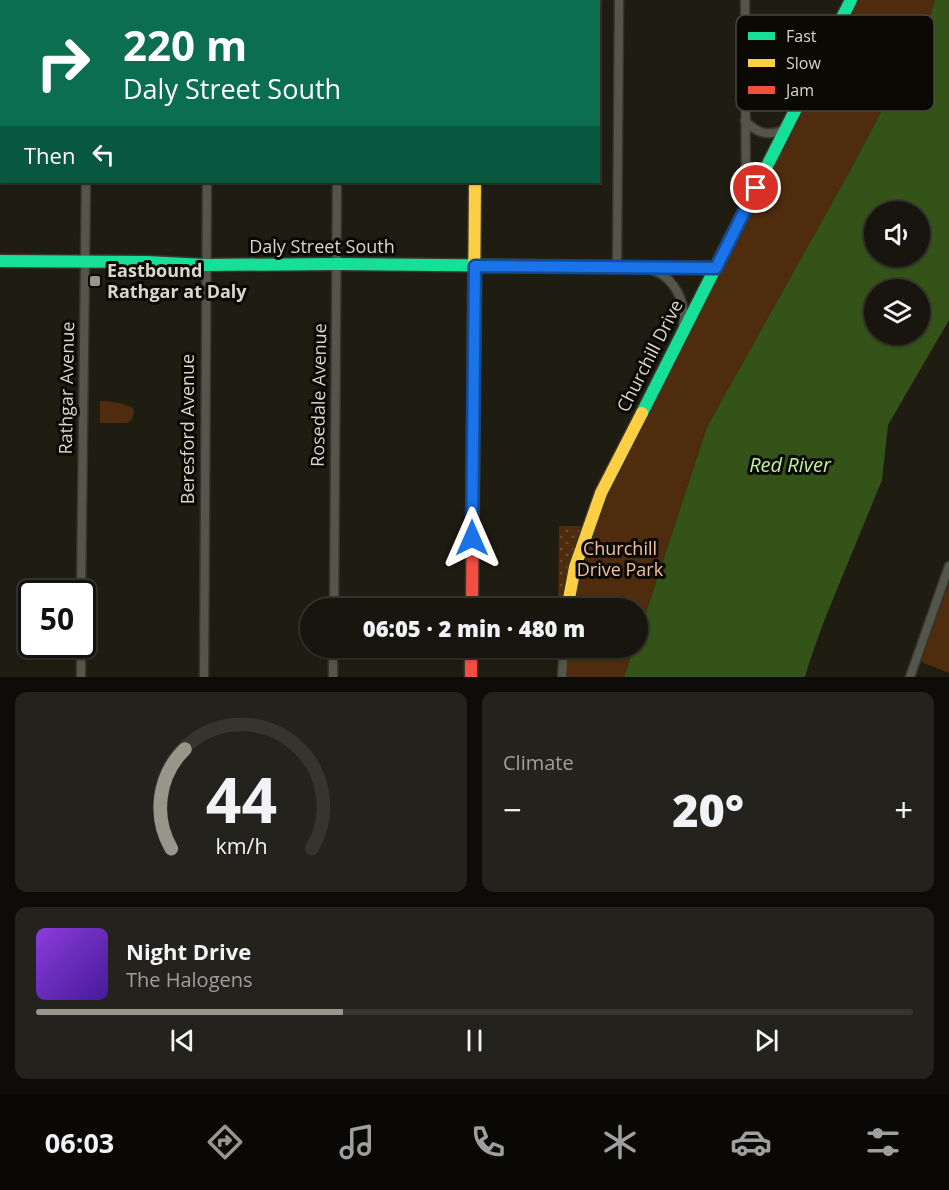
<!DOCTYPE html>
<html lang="en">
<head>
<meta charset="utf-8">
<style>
  :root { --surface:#17150e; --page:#24221c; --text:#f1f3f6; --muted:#9e9f9e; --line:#36342e; --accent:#98958a }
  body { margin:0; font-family:"Open Sans",sans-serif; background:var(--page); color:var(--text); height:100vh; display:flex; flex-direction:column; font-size:22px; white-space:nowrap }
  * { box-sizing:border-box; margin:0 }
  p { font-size:20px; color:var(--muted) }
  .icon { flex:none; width:33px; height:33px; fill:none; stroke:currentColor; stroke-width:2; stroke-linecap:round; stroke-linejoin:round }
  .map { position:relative; height:677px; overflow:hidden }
  .panel { display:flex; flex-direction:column; gap:15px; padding:15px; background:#0d0c08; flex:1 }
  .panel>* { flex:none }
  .guide { position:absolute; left:0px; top:0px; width:600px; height:183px; box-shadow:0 2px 4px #0004,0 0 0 2px var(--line); background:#0b6e4f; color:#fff; overflow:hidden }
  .tools { position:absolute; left:864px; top:201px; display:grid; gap:12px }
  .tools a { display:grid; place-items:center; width:66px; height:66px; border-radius:50%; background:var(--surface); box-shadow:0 2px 4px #0004,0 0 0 2px var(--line); font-size:30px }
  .speed { position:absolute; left:18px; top:580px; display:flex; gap:12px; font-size:30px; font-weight:700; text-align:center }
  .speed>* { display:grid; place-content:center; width:78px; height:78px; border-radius:50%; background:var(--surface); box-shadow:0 2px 4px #0004,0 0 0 2px var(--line); line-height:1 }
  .speed .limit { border:3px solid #111; border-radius:9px; background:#fff; color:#111 }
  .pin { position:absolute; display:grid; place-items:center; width:51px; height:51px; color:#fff; margin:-26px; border:3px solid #fff; border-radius:50%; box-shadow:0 2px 6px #0007 }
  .me { position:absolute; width:66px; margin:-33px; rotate:0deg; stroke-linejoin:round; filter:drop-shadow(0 0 4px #0008) }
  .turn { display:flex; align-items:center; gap:21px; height:126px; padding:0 24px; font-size:27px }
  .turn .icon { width:78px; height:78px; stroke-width:2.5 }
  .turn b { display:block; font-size:42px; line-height:51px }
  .then { display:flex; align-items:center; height:57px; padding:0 24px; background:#0003; gap:12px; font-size:22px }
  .big { font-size:45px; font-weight:800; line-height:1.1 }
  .panel .widget { flex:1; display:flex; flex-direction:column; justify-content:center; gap:9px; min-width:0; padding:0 21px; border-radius:12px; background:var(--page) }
  .panel .dial { align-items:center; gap:0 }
  .dial svg { height:156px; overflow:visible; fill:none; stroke:var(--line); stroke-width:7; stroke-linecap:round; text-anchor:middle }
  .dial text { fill:var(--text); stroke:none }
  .song { display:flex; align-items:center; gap:18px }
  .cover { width:72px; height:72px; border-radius:9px; background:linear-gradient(135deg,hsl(270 70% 55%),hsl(260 70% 35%)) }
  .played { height:6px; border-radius:3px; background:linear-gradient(90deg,var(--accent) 35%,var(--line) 35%) }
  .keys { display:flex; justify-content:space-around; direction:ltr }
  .heat { display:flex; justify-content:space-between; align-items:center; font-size:33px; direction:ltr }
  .panel .tiles { flex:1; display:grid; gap:15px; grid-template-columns:1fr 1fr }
  .widget:last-child { grid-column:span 2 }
  .trip { position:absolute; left:300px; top:598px; width:348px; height:60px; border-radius:30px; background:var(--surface); box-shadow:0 2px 4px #0004,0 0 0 2px var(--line); font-weight:800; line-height:60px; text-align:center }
  .tabs { display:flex; height:96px; justify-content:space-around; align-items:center; background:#090806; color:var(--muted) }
  .tabs .icon { width:42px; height:42px }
  .tabs .on { color:var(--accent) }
  .tabs b { font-size:27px; color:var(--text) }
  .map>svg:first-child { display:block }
</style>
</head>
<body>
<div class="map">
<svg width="949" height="677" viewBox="0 0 949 677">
  <defs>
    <pattern id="grass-dots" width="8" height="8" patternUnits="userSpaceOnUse" patternTransform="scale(1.5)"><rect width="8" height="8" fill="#4f2c0d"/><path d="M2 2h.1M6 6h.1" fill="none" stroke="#684a2f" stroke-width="1.8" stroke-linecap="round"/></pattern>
  </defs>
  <rect width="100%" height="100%" fill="#1f1c12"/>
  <path fill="url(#grass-dots)" d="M559,526h22l-16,55 -4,28h-3z"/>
  <g fill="#4f2c0d">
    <path d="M851,0h84l-7,23 -76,144 -145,260 -69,210v-28h-71l23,-88z"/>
    <path d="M100,401c11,0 22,2 33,7 2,7 0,12 -6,15h-27z"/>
    <path d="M949,582v91l-28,-11z"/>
    <path d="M564,648h70l-10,29h-62z"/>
  </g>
  <path fill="#345319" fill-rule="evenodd" d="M935,0h14v320l-61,105 -6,55 -58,141 -14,39 -5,17h-181l10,-29h4v-11l69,-210 145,-260 76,-144zM874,212h46v44h-46zM874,290h46v44h-46z"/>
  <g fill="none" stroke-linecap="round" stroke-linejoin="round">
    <defs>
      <g id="street">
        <path d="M745,0l1,204"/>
        <path d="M88,2v-2"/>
        <path d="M209,2v-2"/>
        <path d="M338,2v-2"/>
        <path d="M745,121c14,14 24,15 42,8"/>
        <path d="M617,266l2,-266"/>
        <path d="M650,269c4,2 10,4 14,7 14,11 23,31 19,49"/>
        <path d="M81,594l5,-412"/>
        <path d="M334,609l3,-427"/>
        <path d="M81,645v32"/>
        <path d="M204,677l3,-495"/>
        <path d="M333,677v-29"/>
        <path d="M562,677l2,-29"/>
        <path d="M910,677l39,-111"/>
      </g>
      <g id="fast">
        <path d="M0,261l146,1 59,3 132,-1 379,4"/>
        <path d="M642,413l209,-413"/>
      </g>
      <g id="slow">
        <path d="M474,316l1,-134"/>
        <path d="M567,609l8,-42 26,-74 41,-80"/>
      </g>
      <g id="jam">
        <path d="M476,0v2"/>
        <path d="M472,609l2,-293"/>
        <path d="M471,648v29"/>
      </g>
    </defs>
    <use href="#street" stroke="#38352d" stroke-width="11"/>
    <use href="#fast" stroke="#38352d" stroke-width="15"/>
    <use href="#slow" stroke="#38352d" stroke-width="15"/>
    <use href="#jam" stroke="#38352d" stroke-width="15"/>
    <use href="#street" stroke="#55564b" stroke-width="8"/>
    <use href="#fast" stroke="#16e098" stroke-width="12"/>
    <use href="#slow" stroke="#ffcf43" stroke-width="12"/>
    <use href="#jam" stroke="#f24e42" stroke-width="12"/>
  </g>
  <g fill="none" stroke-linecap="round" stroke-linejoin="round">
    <defs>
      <path id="route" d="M472,538l3,-272 241,2 40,-80"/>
    </defs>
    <use href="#route" stroke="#114b97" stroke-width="15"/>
    <use href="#route" stroke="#1a73e8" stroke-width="10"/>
  </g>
  <rect fill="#98958a" stroke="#0b0904" stroke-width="2" x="89" y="275" width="12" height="12" rx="3"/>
  <g text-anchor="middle" stroke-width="6" stroke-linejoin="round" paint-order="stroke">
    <g font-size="18" fill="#d9d6ca" stroke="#0b0904">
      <text x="322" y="253">Daly Street South</text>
      <text transform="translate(650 356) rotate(-63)" y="6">Churchill Drive</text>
      <text transform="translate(67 388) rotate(-89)" y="6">Rathgar Avenue</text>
      <text transform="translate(319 395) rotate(-89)" y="6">Rosedale Avenue</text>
      <text transform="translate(188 429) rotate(-90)" y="6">Beresford Avenue</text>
    </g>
    <g font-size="18" font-weight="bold" fill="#d9d6ca" stroke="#0b0904" text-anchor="start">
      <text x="107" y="277">Eastbound<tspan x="107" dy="21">Rathgar at Daly</tspan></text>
    </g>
    <g font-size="18" fill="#f4c19c" stroke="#0b0904">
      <text x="620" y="555">Churchill<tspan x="620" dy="21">Drive Park</tspan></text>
    </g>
    <g font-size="20" font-style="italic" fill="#bef39a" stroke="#0b0904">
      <text x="790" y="472">Red River</text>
    </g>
  </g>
  <rect x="736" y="15" width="198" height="96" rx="9" fill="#0b0904" stroke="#49463f" stroke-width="1.5"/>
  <rect x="748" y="32" width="27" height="8" fill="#16e098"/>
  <rect x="748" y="59" width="27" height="8" fill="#ffcf43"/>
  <rect x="748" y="86" width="27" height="8" fill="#f24e42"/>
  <g font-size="16" fill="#d9d6ca">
    <text x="786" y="42">Fast</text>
    <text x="786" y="69">Slow</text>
    <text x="786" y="96">Jam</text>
  </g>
</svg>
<div class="tools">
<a><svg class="icon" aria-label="sound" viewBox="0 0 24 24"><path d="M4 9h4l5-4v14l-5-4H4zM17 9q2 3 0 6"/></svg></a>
<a><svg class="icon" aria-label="layers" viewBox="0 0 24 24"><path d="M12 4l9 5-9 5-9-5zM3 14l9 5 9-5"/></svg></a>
</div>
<div class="speed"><div class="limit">50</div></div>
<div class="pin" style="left:756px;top:188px;background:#d93025"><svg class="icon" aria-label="arrive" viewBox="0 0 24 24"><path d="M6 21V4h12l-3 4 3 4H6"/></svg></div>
<svg class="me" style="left:472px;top:538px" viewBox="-20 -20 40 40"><path d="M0-17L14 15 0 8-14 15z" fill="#1a73e8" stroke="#fff" stroke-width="4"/></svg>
<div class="trip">06:05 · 2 min · 480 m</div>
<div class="guide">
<div class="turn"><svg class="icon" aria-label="right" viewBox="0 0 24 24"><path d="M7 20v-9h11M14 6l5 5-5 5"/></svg><div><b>220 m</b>Daly Street South</div></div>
<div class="then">Then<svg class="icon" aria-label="left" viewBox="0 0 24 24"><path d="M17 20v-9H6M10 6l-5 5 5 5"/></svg></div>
</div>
</div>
<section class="panel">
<div class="tiles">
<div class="widget dial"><svg viewBox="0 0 100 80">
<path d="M14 69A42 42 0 1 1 86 69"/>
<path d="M14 69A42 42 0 0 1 21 18" stroke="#98958a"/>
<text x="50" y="56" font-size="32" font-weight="700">44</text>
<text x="50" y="72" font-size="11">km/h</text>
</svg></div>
<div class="widget"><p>Climate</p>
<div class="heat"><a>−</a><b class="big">20°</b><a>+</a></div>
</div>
<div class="widget">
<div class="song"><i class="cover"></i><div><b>Night Drive</b><p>The Halogens</p></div></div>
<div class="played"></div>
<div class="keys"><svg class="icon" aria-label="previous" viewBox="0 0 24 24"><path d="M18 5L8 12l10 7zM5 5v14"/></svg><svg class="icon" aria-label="pause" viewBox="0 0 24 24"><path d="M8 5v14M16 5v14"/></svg><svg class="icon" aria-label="next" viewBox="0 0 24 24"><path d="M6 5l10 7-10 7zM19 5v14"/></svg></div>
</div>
</div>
</section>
<nav class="tabs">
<b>06:03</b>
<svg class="icon on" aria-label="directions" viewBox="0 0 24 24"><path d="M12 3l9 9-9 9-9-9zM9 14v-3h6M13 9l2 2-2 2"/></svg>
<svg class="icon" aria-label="music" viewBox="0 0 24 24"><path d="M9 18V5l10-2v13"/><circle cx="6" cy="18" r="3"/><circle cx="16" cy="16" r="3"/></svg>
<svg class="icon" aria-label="phone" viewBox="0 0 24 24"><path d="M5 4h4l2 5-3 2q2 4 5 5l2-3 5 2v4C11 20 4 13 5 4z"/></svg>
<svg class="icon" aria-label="climate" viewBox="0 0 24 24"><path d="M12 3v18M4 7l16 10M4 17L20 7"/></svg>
<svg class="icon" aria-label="car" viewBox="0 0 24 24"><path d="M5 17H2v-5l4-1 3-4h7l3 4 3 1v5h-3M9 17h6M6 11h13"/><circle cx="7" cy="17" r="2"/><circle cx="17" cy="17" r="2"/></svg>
<svg class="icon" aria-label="filters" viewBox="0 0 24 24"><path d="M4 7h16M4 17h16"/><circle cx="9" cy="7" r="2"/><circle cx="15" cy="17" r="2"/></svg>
</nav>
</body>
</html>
